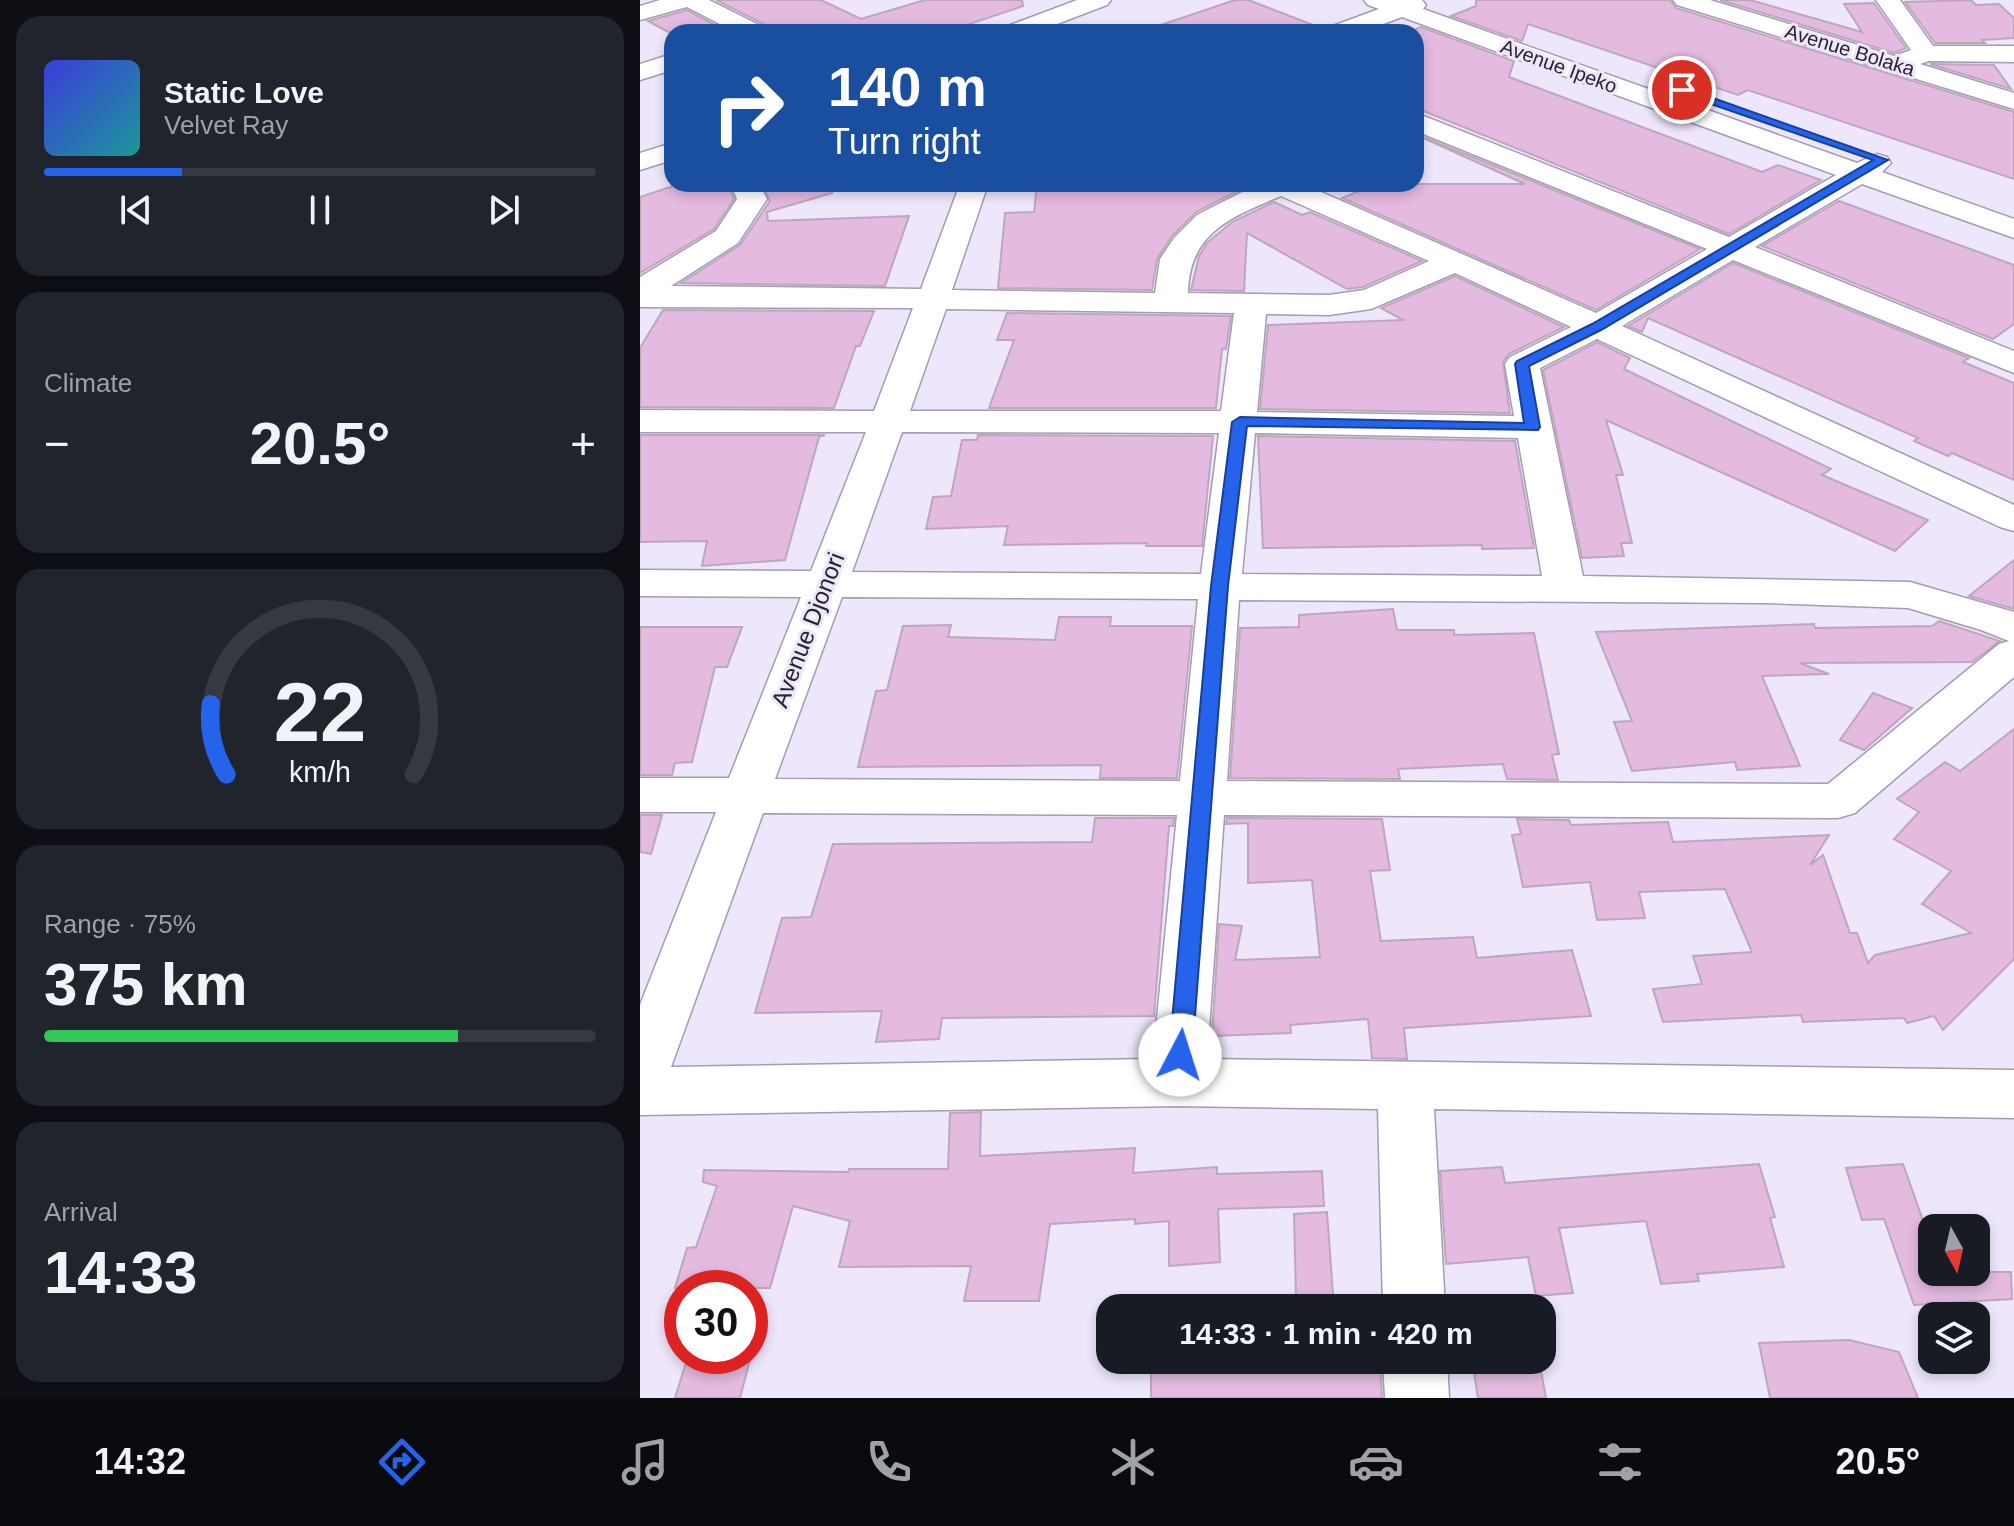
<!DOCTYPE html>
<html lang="en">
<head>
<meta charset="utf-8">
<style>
  :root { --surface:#171b24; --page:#20242c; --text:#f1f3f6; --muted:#9ea1a6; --line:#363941; --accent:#2563eb }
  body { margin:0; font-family:Arial,sans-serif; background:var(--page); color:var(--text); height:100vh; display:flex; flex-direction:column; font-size:30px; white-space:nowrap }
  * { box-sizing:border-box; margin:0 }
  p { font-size:26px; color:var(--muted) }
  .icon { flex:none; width:44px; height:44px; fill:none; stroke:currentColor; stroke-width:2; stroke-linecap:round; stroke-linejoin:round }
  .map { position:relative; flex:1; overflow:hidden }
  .side { display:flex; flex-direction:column; gap:16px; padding:16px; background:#0d0f14; width:640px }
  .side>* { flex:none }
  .banner { position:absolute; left:24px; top:24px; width:760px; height:168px; border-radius:24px; box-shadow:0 4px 12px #0003; background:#1a4fa0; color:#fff; overflow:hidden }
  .needle { width:52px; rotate:172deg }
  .controls { position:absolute; left:1278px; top:1214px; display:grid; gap:16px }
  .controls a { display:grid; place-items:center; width:72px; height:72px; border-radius:16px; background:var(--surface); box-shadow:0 4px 12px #0003; font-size:40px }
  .speed { position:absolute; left:24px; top:1270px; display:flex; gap:16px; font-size:40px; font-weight:700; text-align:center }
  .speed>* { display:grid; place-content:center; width:104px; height:104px; border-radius:50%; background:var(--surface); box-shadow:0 4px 12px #0003; line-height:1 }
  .speed .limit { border:12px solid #d22; background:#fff; color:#111 }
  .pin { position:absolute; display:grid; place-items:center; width:68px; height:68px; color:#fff; margin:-34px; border:4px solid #fff; border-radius:50%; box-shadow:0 2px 8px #0007 }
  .me { position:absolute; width:88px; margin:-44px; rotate:5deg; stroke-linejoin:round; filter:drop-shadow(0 0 6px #0008) }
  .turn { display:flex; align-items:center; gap:28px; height:168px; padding:0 32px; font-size:36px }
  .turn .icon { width:104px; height:104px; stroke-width:2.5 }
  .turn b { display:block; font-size:56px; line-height:68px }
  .big { font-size:60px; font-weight:700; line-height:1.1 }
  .side .widget { flex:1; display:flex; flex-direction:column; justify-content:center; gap:12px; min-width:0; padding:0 28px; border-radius:24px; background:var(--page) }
  .side .dial { align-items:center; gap:0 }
  .dial svg { height:208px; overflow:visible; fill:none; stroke:var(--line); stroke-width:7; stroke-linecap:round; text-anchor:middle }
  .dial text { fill:var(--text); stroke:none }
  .song { display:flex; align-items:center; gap:24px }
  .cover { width:96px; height:96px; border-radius:12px; background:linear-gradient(135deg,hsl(240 70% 55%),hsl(180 70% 35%)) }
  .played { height:8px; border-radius:4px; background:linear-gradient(90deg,var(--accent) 25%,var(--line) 25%) }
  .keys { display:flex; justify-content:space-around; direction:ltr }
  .heat { display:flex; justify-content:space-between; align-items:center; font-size:44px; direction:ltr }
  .charge { height:12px; border-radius:6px; background:linear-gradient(90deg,#34c759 75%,var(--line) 0) }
  .trip { position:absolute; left:456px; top:1294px; width:460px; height:80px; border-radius:24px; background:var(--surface); box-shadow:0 4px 12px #0003; font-weight:700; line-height:80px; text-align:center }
  .dock { display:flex; height:128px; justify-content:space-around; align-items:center; background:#090b0e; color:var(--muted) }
  .dock .icon { width:56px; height:56px }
  .dock .active { color:var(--accent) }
  .dock b { font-size:36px; color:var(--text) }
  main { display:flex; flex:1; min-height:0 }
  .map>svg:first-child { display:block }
</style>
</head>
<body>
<main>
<section class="side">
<div class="widget">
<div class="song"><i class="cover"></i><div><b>Static Love</b><p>Velvet Ray</p></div></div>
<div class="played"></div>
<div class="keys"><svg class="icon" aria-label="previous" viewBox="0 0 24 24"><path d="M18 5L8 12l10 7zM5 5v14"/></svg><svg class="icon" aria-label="pause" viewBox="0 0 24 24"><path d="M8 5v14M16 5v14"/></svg><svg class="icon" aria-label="next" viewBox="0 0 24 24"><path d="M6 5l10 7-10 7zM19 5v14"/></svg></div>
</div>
<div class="widget"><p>Climate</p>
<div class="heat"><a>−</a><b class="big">20.5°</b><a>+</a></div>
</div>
<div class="widget dial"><svg viewBox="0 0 100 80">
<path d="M14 69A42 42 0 1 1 86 69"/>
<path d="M14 69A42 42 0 0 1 8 42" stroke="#2563eb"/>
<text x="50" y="56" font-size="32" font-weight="700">22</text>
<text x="50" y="72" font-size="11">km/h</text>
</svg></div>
<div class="widget"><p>Range · 75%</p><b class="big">375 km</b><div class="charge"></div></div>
<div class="widget"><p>Arrival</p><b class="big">14:33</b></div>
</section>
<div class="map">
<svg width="1374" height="1398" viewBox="0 0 1374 1398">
  <rect width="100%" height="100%" fill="#eee6fb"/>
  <g fill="#e4bae0" stroke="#bda8bb" stroke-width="2">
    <path d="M76,0h105l40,19 64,-19h97l1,6 -77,26h-177l-5,-8z"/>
    <path d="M595,0h13l76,29 -1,3h-164l-1,-6z"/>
    <path d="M836,0h194l6,8 338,104v67l-266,-89 -10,5 -210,-71 -6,17 -71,-25 25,-10z"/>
    <path d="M1080,0h30l112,32 -18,-28 30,-1 32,45 -12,5z"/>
    <path d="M1331,0l5,5 23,-1 15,14v20l-32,2 3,3h-50l-30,-41z"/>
    <path d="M47,10l41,22h-60l-20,-11z"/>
    <path d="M781,27l93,34 -5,16 253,95 16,-7 43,15 -92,54 -313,-126v-79z"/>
    <path d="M1290,64l64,1 17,24z"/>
    <path d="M781,137h2l277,112 -104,61 -254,-112 34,-14h149z"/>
    <path d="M39,184h49l6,15 -20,30 -74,44v-76z"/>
    <path d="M122,184h69l1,9 -65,19 1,9 141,-5 -24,70 -204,-3 59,-38 30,-44z"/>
    <path d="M397,184h199l8,4 -48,24 -24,24 -15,23 -5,31 -154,-2 7,-75 29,-1z"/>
    <path d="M1199,201l175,64v59l-21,15 -231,-93z"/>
    <path d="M634,202l28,13 8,-3 112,49 -59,26 -16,2 -100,-56 -3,58 -53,-1 8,-34 8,-13 25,-21z"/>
    <path d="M1093,263l236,95 -6,4 51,21v97l-62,-27 -4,3 -34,-15 4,-3 -270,-120 -6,14 -14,-6z"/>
    <path d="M815,276l109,51 -55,27 -6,8 7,51 -250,-4 8,-84 135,-5 -22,-12z"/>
    <path d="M23,310l211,1 -14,35h-4l-22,62 -194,-1v-59z"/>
    <path d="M367,313l224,3 -5,33h-4l-6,59h-227l25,-68h-17z"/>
    <path d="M957,342l33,16 -6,11 207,100 -9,6 106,45 -33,31 -289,-131 17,55h-7l16,68h-11l3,13 -42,2 -39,-188z"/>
    <path d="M0,435h185l-6,2 -34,123 -83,6 5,-25 -67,1z"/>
    <path d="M338,435l235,1 -11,110h-56l1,-3 -143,2 4,-19 -82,3 7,-32 18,-1 11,-56h15z"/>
    <path d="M618,436l257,5 19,107 -52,1v-4l-219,3z"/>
    <path d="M1374,560v49l-45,-13z"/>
    <path d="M753,609l4,21h57v5l80,-2 25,121 -7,1 6,25 -51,-1 -4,-15 -105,5 2,10 -170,-1 10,-150 59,-1v-12z"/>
    <path d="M419,617h52l-1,9h82l-15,152h-77l1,-13 -243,2 18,-76 11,-1 16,-64 48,-1 -3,12 107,3z"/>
    <path d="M1299,621l61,20 -28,21 -172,1 29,11 -67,2 38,90 -63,4 -2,-8 -103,9 -18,-49 18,-1 -36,-89 218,-8 1,4 117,-2z"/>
    <path d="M0,627h102l-15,40h-12l-23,95 -17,1 -3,12h-32z"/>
    <path d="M1233,693l39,15 -48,42 -24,-10z"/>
    <path d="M1374,729v230l-71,71 -9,-14 -27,7 -3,-5 -101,4 -2,-7 -138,7 -10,-33 49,-5 -9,-28 59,-4 -27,-63 -86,3 6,26 -48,2 -7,-38 -67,5 -11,-52 9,-1 -4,-15 52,1 2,5 97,-3 5,20 156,-7 -19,30 13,-10 27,78h7l11,30 7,-8 96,-22 -49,-29 29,-33 -57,-32 25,-27 -22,-13 48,-37 15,9z"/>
    <path d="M0,815h22l-11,39 -11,-2z"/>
    <path d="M455,818h79l-1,8h-4l-15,190 -212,2 -3,21 -63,3 6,-31 -127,2 27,-95 29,-1 22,-73 259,-2z"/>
    <path d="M587,818l155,1 8,51 -20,1 11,70 92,-4 4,21 95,-8 19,66 -187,12 3,31 -35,-1 -4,-39 -78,6 1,8 -79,3 7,-112 23,2 -7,34 85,-3 -8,-77 -64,3v-60l-22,1z"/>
    <path d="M341,1112l-1,44 155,-8 -2,25 84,-6v7l105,-3 2,35 -106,3 2,53 -51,4v-45l-34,3v-5l-85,5 -11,77h-75l7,-35 -132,1 11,-46 -57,-15 -23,82h-95l12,-40 9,-1 21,-61 -14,-4 1,-12 144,2 1,-3h99l2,-56z"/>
    <path d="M1119,1164l16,53 -5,1 14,49 -87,7 2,7 -38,3 -15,-63 -87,7 14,65 -37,3 -8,-39 -82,7 -6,-93 62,-4 3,16z"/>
    <path d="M1263,1164l29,82v26h79l1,27 -98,6 -30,-86 -22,1 -16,-52z"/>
    <path d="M687,1212l7,96h-98v-8l60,-4 -2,-82z"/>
    <path d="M1209,1340l50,12 19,46h-148l-11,-55z"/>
    <path d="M48,1356h63l-11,42h-65z"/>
    <path d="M511,1360h229l2,38h-231z"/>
    <path d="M832,1360h67l7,38h-68z"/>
  </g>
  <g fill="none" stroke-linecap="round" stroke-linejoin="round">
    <defs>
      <g id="minor">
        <path d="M20,0h49l54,27 3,5h-31l-48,-25 -47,13v-14z"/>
        <path d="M437,0h34l-4,5 -71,27h-34l3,-5z"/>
        <path d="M724,0h58l4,5 -3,4 434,154 20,-9 10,3 4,6 -9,9 132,47v19l-152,-54 -107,63 259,104v22l-281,-113 -111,66 392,179v26l-14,-4 -403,-188 -57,29 43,208 327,6 104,30v65l-159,136 -17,5 -614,-3 -17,244 807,11v48l-580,-9 11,199h-62l-5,-199 -200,-3 -538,9v-110l76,-193h-76v-34h89l72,-181 -161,-1v-26l171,1 55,-139h-226v-22l234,1 39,-103 -273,-1v-30l76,-46 21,-32 -6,-15h28l8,15 -29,44 -67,43 250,3 39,-105h28l-36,106 203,3 5,-34 14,-21 23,-23 61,-31h45l293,129 111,-64 -291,-118v-18l313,124 107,-62 -434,-158 -40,15h-35l3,-5 49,-18 -11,-4zM641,196l148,65 -65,29 -35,5 -141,-2c1,-61 44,-76 93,-97zM815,273l116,54 -61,30 -5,7 9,52 -257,-4 9,-98 63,1 42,-6zM306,309l288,4 -13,98h-311zM262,432l317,1 -18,141 -349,-2zM615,433l263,5 24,138 -300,-2zM202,597l356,2 -18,182 -405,-2zM599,600l527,3 142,5 73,22 28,11 -10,3 -171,140 -601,-3zM123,813l414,2 -24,244 -482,8z"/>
        <path d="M1033,0h37l184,56 17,-6 -35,-50h24l33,46h81v16l-85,-1 -9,3 94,29v16l-337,-104z"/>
        <path d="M32,54v16l-32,10v-16z"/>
        <path d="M32,143v17l-32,10v-17z"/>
        <path d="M743,1360h64l2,38h-64z"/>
      </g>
    </defs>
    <use href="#minor" stroke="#a49bb4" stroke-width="3"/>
    <use href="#minor" fill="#fff" fill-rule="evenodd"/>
  </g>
  <path fill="#2563eb" stroke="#184099" stroke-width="2" d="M1042,87l206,73 -287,170 -72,36 11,61 -2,3 -291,-4 -19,160 -36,469 -4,6 -8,3 -8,-3 -3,-6 42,-469 21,-164 8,-5 284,6 -9,-59 2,-3 75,-37 281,-164 -194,-67 -2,-3z"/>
  <g text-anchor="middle" stroke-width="6" stroke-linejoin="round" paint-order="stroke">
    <g font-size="20" fill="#28252e" stroke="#eee6fb">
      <text transform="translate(1210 50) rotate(17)" y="7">Avenue Bolaka</text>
      <text transform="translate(919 66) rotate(20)" y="7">Avenue Ipeko</text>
    </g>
    <g font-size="24" fill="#28252e" stroke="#eee6fb">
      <text transform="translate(168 630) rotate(-69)" y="8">Avenue Djonori</text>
    </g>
  </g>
</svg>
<div class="controls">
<a><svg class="needle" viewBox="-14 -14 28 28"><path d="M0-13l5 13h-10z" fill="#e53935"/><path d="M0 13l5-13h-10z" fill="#9ea1a6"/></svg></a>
<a><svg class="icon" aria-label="layers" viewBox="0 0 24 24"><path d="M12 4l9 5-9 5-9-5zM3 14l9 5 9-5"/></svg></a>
</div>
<div class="speed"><div class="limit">30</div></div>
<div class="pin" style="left:1042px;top:90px;background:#d93025"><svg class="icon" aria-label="arrive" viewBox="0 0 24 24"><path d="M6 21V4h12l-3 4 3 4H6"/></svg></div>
<svg class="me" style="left:540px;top:1055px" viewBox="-20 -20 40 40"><circle r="19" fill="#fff"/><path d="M0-13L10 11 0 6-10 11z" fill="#2563eb"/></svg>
<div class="trip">14:33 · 1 min · 420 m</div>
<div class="banner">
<div class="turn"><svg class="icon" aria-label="right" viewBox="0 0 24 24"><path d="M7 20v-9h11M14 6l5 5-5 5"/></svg><div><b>140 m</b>Turn right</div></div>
</div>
</div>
</main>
<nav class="dock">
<b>14:32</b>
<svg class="icon active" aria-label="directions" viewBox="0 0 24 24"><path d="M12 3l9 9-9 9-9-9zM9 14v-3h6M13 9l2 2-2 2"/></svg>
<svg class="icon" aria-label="music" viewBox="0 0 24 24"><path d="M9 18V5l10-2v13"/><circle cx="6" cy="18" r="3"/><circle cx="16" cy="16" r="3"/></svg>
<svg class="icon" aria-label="phone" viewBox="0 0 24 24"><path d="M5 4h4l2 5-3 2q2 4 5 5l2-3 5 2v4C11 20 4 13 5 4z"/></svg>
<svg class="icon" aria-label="climate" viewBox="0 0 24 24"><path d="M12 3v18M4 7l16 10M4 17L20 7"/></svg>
<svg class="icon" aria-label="car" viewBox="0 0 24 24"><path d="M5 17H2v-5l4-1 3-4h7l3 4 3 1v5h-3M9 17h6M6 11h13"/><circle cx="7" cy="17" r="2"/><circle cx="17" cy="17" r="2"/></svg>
<svg class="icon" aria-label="filters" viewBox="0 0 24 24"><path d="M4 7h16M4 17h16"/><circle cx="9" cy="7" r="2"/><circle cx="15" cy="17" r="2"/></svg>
<b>20.5°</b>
</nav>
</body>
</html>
